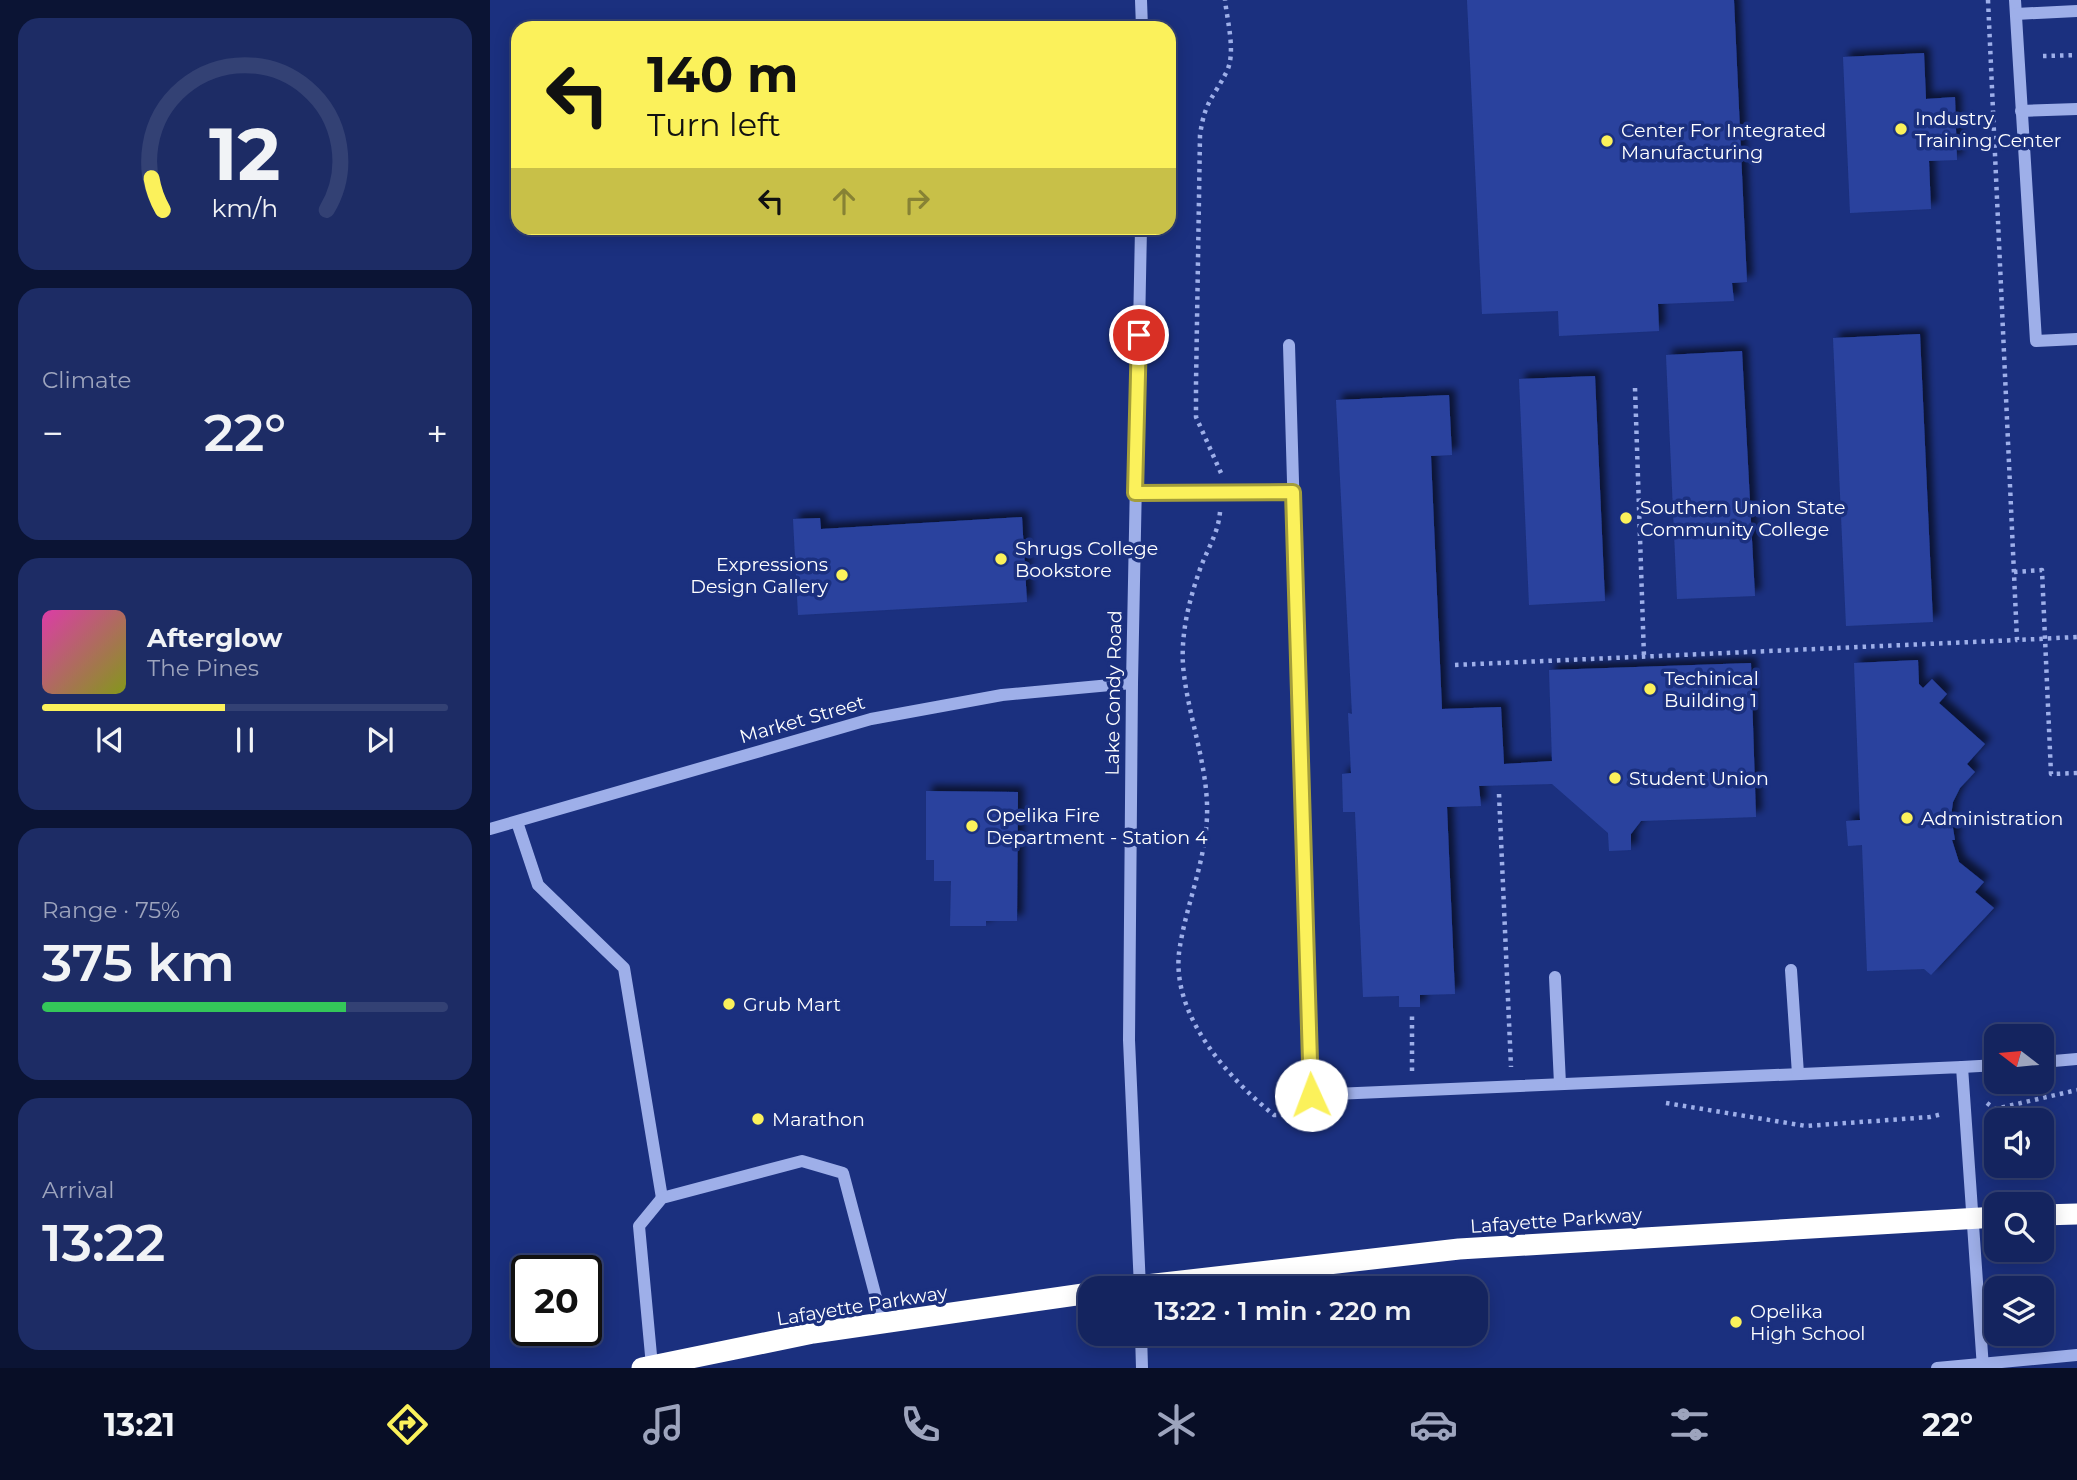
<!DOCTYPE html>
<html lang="en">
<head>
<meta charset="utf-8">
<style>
  :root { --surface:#14245f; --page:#1d2c65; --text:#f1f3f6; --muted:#9da4bd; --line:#334174; --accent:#fbf15b }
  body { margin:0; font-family:Montserrat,sans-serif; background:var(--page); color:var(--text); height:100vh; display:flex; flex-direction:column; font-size:26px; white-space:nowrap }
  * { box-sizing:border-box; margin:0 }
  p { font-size:23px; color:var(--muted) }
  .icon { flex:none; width:38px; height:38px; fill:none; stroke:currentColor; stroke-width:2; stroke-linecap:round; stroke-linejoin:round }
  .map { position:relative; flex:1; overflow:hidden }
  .side { display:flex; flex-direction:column; gap:18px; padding:18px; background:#0b1434; width:490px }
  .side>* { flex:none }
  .top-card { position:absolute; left:21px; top:21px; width:665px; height:214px; border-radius:21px; box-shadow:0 4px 18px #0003,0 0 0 2px var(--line); background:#fbf15b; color:#111; overflow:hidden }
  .needle { width:46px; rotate:286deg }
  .controls { position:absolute; left:1494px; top:1024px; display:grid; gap:14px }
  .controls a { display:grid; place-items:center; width:70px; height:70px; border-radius:14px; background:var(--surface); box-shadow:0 4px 18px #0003,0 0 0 2px var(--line); font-size:35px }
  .speed { position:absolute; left:21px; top:1255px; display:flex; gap:14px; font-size:35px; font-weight:700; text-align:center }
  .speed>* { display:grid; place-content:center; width:91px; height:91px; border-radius:50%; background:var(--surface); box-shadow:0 4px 18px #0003,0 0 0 2px var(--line); line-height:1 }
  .speed .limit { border:4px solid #111; border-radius:10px; background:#fff; color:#111 }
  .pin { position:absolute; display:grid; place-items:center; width:60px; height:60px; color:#fff; margin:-30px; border:4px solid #fff; border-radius:50%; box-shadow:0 2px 7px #0007 }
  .me { position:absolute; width:77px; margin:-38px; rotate:358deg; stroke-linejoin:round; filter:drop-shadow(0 0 5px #0008) }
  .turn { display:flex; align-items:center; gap:24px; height:147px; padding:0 21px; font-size:32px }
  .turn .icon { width:91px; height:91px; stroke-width:2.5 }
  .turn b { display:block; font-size:49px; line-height:60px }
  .lanes { display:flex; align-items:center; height:66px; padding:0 21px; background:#0003; justify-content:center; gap:35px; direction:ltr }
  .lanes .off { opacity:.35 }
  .big { font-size:52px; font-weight:600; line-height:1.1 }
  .side .card { flex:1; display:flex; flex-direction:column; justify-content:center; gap:10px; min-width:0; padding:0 24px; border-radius:21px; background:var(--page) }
  .side .dial { align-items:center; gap:0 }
  .dial svg { height:182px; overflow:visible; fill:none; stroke:var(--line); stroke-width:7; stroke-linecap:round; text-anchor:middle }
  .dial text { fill:var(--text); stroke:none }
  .song { display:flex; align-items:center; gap:21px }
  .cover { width:84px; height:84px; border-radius:10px; background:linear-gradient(135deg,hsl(320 70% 55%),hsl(70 70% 35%)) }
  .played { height:7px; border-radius:4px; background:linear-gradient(90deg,var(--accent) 45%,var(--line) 45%) }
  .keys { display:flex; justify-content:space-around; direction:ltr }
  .heat { display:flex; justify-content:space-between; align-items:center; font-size:38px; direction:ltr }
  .charge { height:10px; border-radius:5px; background:linear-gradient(90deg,#34c759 75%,var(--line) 0) }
  .trip { position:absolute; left:588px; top:1276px; width:410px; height:70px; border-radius:21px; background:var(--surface); box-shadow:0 4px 18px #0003,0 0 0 2px var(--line); font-weight:600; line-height:70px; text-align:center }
  .tabs { display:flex; height:112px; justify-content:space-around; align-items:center; background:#080e26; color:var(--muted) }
  .tabs .icon { width:49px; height:49px }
  .tabs .selected { color:var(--accent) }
  .tabs b { font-size:32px; color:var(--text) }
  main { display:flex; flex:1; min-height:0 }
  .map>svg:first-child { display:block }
</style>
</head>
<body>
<main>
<section class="side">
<div class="card dial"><svg viewBox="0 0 100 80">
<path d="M14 69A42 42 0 1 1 86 69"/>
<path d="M14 69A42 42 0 0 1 9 55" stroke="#fbf15b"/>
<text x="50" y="56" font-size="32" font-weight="700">12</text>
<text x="50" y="72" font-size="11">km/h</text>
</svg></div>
<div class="card"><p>Climate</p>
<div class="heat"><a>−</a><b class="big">22°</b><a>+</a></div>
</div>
<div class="card">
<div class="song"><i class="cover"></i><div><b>Afterglow</b><p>The Pines</p></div></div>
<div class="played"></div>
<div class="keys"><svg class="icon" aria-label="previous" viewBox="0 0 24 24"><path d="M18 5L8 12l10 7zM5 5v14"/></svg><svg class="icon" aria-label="pause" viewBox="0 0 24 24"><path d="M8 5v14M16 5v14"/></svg><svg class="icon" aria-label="next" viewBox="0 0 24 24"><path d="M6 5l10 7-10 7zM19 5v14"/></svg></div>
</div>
<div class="card"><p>Range · 75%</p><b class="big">375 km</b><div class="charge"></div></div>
<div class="card"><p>Arrival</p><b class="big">13:22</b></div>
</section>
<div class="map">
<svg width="1587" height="1368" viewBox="0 0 1587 1368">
  <defs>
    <filter id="shadow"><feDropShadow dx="6" dy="-6" stdDeviation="3.5" flood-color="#0009"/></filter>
  </defs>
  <rect width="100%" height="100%" fill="#1b307f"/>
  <g fill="#2a439e" filter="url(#shadow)">
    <path d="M977,0h267l13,282 -15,1 2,18 -76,3 1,27 -100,5 -1,-25 -76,3z"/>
    <path d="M1434,53l2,46 29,-2 2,63 -28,1 2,48 -81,4 -7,-156z"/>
    <path d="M1430,334l13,288 -87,4 -13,-288z"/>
    <path d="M1252,351l13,245 -78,3 -11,-244z"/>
    <path d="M1105,376l10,225 -76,4 -10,-226z"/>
    <path d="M959,395l3,60 -21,1 11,253 59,-2 3,57 48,-3 -3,-91 202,-7 5,154 -115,4 -10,13v16l-22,1 -1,-18 -56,-49 -73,2 2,20 -34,1 8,187 -35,1v12h-21v-11l-36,1 -8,-185h-12l-1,-38 9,-1 -3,-60 4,1 -16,-314z"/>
    <path d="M532,517l5,85 -229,13 -5,-96 27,-1 1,11z"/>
    <path d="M1428,660l1,24 4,4 9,-9 15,15 -8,9 46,41 -18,20 8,8 -15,16 -7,14 -2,14 4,24h-3l7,22 25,20 -9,10 19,16 -63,67 -7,-6 -57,2 -5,-126 -14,1 -2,-25 14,-1 -6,-157z"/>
    <path d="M436,791l92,1 -1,129h-31v5h-36l1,-45h-17v-21h-8z"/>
  </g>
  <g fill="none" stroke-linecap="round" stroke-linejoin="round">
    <g stroke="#9eafe9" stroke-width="4.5" stroke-dasharray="3.5 5" stroke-linecap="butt">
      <path d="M1498,0l29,640 60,-3"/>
      <path d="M1553,56l34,-1"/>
      <path d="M1145,388l9,269"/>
      <path d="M731,473l-25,-56v-33l4,-249c5,-35 13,-36 27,-64 9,-19 0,-51 -2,-71"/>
      <path d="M730,512c-2,23 -14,39 -21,60 -10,29 -18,61 -16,93 4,50 26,101 24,152 -2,45 -20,86 -27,129 -12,66 47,131 94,169l30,-1"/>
      <path d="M1524,572l28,-2 9,204 26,-1"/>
      <path d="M965,665l562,-25"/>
      <path d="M1009,794l12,273"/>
      <path d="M922,1071v-57"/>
      <path d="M1176,1103l140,23 124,-9 12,-3"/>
      <path d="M1497,1103l8,6 82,-19"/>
    </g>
    <g stroke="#9eafe9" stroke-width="12">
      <path d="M651,0l1,28"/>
      <path d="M1525,0l21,341 41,-2"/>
      <path d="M1526,14l61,-3"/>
      <path d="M1531,111l56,-2"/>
      <path d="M799,345l22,750 651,-28 21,301"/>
      <path d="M645,493l158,-1"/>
      <path d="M27,822l21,63 86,83 38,230"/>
      <path d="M0,829l381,-110 131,-24 130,-12"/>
      <path d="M1301,970l7,104"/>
      <path d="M1065,977l5,107"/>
      <path d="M1552,1062l35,-3"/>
      <path d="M1472,1067l35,-2"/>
      <path d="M650,1288l-11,-248 3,-357 9,-455"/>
      <path d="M651,1334l1,34"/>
      <path d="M162,1366l-13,-140 23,-28 140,-37 41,12 40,151"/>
      <path d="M1447,1368l140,-13"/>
    </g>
    <g stroke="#fff" stroke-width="21">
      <path d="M1552,1215l35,-1"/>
      <path d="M630,1288l339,-39 538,-32"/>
      <path d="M152,1368l171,-35 277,-40"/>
    </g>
  </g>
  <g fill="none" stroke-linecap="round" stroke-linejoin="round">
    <defs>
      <path id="route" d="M649,335l-4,158 158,-1 18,603"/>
    </defs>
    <use href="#route" stroke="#a39d3b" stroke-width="18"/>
    <use href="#route" stroke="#fbf15b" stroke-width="12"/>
  </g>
  <g fill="#fbf15b" stroke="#1b307f" stroke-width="2.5">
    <circle cx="1411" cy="129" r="7"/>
    <circle cx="1117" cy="141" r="7"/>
    <circle cx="1136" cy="518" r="7"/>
    <circle cx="511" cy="559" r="7"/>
    <circle cx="352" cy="575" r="7"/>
    <circle cx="1160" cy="689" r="7"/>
    <circle cx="1125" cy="778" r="7"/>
    <circle cx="1417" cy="818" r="7"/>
    <circle cx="482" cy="826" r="7"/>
    <circle cx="239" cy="1004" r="7"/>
    <circle cx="268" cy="1119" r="7"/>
    <circle cx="1246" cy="1322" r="7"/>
  </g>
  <g text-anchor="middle" stroke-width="7" stroke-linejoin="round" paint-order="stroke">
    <g font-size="19" fill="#fff" stroke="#1b307f" text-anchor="start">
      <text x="1425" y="125">Industry<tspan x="1425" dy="22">Training Center</tspan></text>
      <text x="1131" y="137">Center For Integrated<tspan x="1131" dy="22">Manufacturing</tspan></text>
      <text x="1150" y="514">Southern Union State<tspan x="1150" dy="22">Community College</tspan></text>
      <text x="525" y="555">Shrugs College<tspan x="525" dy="22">Bookstore</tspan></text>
      <text x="338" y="571" text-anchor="end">Expressions<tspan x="338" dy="22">Design Gallery</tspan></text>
      <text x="1174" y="685">Techinical<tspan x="1174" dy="22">Building 1</tspan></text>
      <text x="1139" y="785">Student Union</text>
      <text x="496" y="822">Opelika Fire<tspan x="496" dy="22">Department - Station 4</tspan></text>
      <text x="1431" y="825">Administration</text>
      <text x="253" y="1011">Grub Mart</text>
      <text x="282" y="1126">Marathon</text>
      <text x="1260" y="1318">Opelika<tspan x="1260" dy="22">High School</tspan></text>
    </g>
    <g font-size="19" fill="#fff" stroke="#1b307f">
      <text transform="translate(623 693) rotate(-89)" y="7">Lake Condy Road</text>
      <text transform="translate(312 719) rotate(-16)" y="7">Market Street</text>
      <text transform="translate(1066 1220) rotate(-4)" y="7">Lafayette Parkway</text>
      <text transform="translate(372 1305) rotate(-9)" y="7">Lafayette Parkway</text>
    </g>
  </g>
</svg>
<div class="controls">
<a><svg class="needle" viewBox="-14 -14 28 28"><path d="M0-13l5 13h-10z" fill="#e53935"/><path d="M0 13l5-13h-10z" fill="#9da4bd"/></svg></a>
<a><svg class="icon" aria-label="sound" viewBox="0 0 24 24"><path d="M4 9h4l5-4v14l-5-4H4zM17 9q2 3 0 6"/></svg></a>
<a><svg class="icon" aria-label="search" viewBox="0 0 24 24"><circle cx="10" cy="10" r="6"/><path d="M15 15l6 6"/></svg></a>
<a><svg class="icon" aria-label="layers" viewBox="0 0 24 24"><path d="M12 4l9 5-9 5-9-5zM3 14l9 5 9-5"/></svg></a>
</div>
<div class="speed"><div class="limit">20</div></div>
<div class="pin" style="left:649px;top:335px;background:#d93025"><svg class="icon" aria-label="arrive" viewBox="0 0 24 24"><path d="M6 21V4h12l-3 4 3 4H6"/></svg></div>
<svg class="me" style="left:821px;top:1095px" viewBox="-20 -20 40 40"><circle r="19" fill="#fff"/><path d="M0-13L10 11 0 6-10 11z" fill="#fbf15b"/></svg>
<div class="trip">13:22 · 1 min · 220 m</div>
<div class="top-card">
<div class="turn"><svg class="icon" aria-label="left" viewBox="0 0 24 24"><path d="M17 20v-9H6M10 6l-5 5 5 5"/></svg><div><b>140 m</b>Turn left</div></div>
<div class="lanes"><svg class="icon" aria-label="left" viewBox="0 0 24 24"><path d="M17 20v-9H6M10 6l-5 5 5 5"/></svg><svg class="icon off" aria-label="ahead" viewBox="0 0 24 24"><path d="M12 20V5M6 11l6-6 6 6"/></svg><svg class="icon off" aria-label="right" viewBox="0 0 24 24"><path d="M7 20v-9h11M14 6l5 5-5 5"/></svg></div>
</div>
</div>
</main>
<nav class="tabs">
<b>13:21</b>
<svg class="icon selected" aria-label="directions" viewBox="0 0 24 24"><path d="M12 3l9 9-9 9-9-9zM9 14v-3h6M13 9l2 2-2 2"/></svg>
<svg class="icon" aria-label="music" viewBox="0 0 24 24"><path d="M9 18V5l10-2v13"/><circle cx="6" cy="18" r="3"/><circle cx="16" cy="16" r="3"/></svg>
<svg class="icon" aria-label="phone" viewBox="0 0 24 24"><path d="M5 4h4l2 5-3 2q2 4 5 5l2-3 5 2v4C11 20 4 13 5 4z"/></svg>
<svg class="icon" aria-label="climate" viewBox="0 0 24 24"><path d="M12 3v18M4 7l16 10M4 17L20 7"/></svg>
<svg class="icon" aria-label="car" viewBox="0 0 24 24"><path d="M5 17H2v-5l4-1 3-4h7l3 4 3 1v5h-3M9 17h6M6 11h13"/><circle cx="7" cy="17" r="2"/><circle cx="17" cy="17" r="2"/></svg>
<svg class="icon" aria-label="filters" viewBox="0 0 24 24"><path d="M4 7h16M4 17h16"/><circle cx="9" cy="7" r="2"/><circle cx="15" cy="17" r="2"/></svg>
<b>22°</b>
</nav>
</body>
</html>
